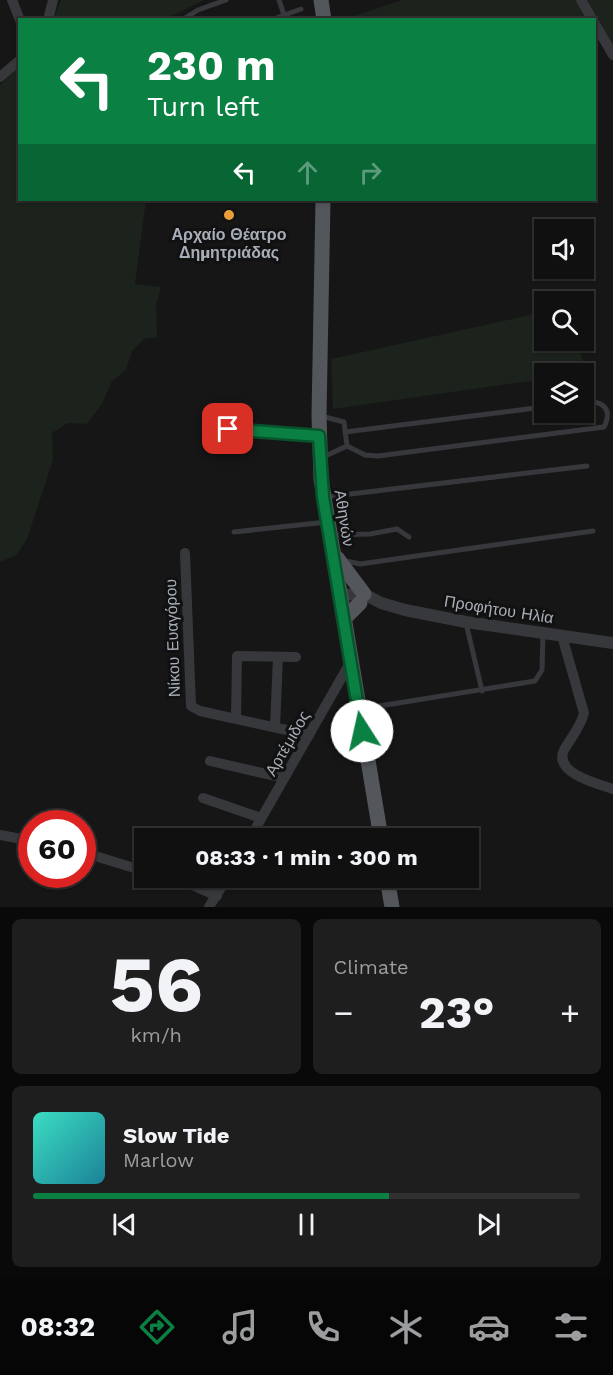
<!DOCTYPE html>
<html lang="en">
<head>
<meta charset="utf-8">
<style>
  :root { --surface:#101011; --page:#1e1e1f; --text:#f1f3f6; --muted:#9c9d9f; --line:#303031; --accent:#0b8043 }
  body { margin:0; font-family:"Work Sans",sans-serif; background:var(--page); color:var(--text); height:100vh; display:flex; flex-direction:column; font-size:22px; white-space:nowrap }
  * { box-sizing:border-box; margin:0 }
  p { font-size:20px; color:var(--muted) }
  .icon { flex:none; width:33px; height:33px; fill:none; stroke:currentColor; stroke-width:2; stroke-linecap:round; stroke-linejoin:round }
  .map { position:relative; height:907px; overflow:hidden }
  .sheet { display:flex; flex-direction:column; gap:12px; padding:12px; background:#090909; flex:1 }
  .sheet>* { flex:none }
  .top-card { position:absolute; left:18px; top:18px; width:578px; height:183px; border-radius:0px; box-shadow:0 2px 4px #0004,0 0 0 2px var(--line); background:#0b8043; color:#fff; overflow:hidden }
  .controls { position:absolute; left:534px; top:219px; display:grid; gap:12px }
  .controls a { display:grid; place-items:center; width:60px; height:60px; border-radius:0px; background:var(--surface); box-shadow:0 2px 4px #0004,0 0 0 2px var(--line); font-size:30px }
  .speed { position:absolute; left:18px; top:810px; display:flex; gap:12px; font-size:30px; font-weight:700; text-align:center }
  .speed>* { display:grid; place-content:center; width:78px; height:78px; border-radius:50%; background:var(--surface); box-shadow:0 2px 4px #0004,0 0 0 2px var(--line); line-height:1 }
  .speed .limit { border:9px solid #d22; background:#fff; color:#111 }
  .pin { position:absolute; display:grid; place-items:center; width:51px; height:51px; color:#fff; margin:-26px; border-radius:12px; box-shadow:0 3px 9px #0006 }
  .me { position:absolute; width:66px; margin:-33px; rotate:350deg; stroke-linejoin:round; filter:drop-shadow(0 0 4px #0008) }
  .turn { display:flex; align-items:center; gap:21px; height:126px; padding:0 30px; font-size:27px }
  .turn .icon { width:78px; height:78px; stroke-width:2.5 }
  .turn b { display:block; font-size:42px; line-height:51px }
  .lanes { display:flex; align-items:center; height:57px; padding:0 30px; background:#0003; justify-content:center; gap:30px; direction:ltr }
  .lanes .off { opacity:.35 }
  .big { font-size:45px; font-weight:700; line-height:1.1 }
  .sheet .widget { flex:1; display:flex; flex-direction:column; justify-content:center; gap:9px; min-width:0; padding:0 21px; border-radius:9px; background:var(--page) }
  .sheet .dial { align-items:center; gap:0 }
  .dial b { font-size:78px; line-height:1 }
  .song { display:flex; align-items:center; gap:18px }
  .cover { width:72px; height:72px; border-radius:9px; background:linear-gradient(135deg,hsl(170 70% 55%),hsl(190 70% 35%)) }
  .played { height:6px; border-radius:3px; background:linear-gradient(90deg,var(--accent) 65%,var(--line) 65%) }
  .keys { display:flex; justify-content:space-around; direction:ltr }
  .heat { display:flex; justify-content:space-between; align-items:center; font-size:33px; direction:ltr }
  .sheet .tiles { flex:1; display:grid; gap:12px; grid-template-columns:1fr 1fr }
  .widget:last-child { grid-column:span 2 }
  .trip { position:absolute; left:134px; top:828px; width:345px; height:60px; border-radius:0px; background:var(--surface); box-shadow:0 2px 4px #0004,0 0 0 2px var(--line); font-weight:700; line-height:60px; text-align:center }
  .menu { display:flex; height:96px; justify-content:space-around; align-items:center; background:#060607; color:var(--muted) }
  .menu .icon { width:42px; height:42px }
  .menu .active { color:var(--accent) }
  .menu b { font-size:27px; color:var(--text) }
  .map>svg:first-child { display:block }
</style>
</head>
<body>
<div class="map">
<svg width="613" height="907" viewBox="0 0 613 907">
  <rect width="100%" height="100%" fill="#161617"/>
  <g fill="#1c221c">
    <path d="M61,0h143l-39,19 -112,1z"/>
    <path d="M402,0h174l12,18 -246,2z"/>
    <path d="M585,0h28v47z"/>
    <path d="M19,67l1,133h126l-11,84 26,3 -5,18 1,32 -13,2 -12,12 -6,19 -14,11 -10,23 -15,20 -19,-1 -16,10 1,27 -26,79 -11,16 -16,7v-477z"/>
    <path d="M544,312v28l34,1 8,32 -42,1v5l-211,30 -2,-50z"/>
  </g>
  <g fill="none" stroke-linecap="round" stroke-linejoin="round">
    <g stroke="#37383c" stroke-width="5">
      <path d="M279,0l5,15"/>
      <path d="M182,20l16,-10 28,-10"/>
      <path d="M271,20l30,-11"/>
      <path d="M321,416l23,6 3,24 -24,11"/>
      <path d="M204,427l115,9"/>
      <path d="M345,432l199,-25"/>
      <path d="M347,446l18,9 13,1 226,-29c9,-18 -1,-27 -20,-25"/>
      <path d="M325,497l262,-31"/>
      <path d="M234,532l93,-10"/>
      <path d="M331,535l39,-1 27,-5 12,8"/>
      <path d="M346,561l14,3 233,-33"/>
      <path d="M466,623l16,68"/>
      <path d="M361,709l174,-28 7,-11 1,-37"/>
    </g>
    <g stroke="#37383c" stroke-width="10">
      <path d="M12,0l8,20"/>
      <path d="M581,0l32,55"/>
      <path d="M48,20l5,-20"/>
      <path d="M0,77l20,-17"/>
      <path d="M185,553l6,153 9,5 109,24"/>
      <path d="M562,636l22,77c-3,13 -13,25 -20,37 -11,23 34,34 49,39"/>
      <path d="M236,718l1,-62 59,1"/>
      <path d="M275,727l3,-70"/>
      <path d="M210,761l74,17"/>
      <path d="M203,798l58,20"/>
      <path d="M0,835l32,6"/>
      <path d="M250,838l100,-175"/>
      <path d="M82,852l62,19"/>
      <path d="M176,878l41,18"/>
      <path d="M209,907l18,-29"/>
    </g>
    <path stroke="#37383c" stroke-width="12" d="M340,595l24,-1 17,9 24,7 61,12 147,21"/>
    <g stroke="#53565b" stroke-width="15">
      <path d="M321,0l3,20"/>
      <path d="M323,200l-4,216 2,63 60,359"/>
      <path d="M337,558l27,36"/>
      <path d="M344,619l16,-16"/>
      <path d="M387,878l5,29"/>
    </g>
  </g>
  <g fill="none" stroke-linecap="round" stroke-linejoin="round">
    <defs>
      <path id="route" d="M228,429l91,7 4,61 39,234"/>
    </defs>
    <use href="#route" stroke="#07532c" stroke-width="15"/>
    <use href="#route" stroke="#0b8043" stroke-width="10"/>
  </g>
  <circle fill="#ea9e3b" stroke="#111112" stroke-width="2" cx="229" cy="215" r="6"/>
  <g text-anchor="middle" stroke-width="6" stroke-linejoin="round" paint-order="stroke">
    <g font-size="16" font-weight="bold" fill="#a8aeb7" stroke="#111112">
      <text x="229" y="240">Αρχαίο Θέατρο<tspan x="229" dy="18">Δημητριάδας</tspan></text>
    </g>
    <g font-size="16" fill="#a8aeb7" stroke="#111112">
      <text transform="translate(345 518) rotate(81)" y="6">Αθηνών</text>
      <text transform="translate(499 609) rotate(9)" y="6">Προφήτου Ηλία</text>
      <text transform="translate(172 638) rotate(-92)" y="6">Νίκου Ευαγόρου</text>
      <text transform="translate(287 743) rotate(-60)" y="6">Αρτέμιδος</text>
    </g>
  </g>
</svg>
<div class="controls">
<a><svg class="icon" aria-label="sound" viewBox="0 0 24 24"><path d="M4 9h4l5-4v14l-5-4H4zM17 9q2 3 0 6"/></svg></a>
<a><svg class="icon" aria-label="search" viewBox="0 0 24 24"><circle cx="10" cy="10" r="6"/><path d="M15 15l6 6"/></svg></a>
<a><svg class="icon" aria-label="layers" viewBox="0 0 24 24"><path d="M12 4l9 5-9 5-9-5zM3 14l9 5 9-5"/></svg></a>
</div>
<div class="speed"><div class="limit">60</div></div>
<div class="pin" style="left:228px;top:429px;background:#d93025"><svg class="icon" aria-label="arrive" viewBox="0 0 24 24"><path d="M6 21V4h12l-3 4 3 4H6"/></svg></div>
<svg class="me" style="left:362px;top:731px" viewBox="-20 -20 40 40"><circle r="19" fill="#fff"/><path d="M0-13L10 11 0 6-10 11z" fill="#0b8043"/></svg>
<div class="trip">08:33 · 1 min · 300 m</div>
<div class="top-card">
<div class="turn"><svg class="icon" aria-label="left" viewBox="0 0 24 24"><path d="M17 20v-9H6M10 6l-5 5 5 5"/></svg><div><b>230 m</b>Turn left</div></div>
<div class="lanes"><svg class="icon" aria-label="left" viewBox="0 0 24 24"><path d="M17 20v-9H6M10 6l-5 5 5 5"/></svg><svg class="icon off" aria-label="ahead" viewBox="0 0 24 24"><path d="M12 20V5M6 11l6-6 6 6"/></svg><svg class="icon off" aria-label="right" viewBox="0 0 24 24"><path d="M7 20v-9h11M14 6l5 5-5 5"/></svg></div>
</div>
</div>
<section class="sheet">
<div class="tiles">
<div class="widget dial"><b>56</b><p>km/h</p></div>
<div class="widget"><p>Climate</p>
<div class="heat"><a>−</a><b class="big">23°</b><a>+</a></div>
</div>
<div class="widget">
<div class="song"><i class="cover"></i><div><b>Slow Tide</b><p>Marlow</p></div></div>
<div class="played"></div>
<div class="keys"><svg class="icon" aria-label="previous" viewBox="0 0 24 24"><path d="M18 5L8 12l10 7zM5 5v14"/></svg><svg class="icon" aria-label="pause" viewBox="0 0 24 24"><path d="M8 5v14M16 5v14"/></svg><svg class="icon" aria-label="next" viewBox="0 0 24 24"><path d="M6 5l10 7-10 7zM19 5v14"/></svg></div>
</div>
</div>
</section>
<nav class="menu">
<b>08:32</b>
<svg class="icon active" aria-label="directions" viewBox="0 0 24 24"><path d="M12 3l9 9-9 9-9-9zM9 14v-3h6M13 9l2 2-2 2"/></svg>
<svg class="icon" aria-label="music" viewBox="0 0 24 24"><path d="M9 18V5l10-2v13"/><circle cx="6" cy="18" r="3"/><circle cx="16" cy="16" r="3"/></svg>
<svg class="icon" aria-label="phone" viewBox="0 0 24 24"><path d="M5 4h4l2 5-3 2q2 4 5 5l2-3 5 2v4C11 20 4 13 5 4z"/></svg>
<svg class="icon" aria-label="climate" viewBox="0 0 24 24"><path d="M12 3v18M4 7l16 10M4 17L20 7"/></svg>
<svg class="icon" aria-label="car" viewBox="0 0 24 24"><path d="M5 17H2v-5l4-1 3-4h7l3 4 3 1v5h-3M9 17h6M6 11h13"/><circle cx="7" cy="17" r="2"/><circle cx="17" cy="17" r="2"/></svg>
<svg class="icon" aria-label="filters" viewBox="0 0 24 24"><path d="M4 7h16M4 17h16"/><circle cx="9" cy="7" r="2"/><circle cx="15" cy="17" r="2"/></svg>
</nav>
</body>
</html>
